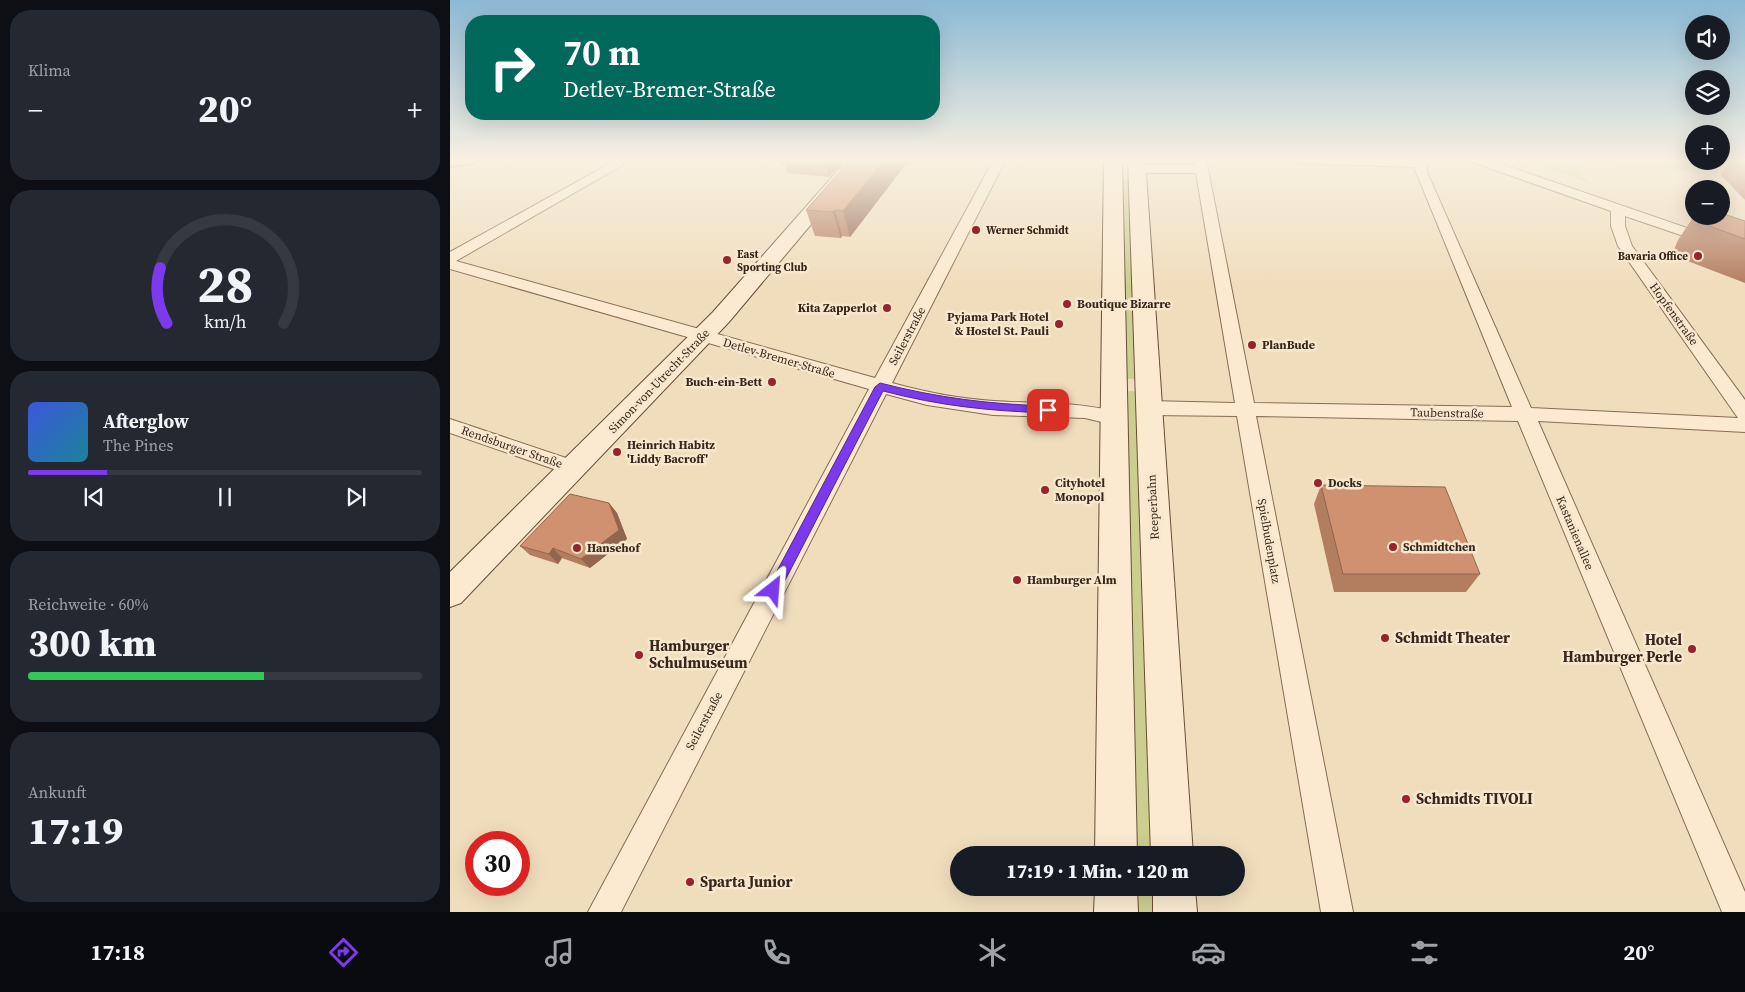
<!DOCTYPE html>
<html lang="de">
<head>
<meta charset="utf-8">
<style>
  :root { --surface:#171b24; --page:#242831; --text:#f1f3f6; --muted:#9ea1a6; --line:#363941; --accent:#7c3aed }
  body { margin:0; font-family:"Source Serif 4",serif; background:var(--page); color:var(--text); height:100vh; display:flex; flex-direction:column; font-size:19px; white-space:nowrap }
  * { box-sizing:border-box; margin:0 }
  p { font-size:16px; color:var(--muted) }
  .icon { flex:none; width:28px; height:28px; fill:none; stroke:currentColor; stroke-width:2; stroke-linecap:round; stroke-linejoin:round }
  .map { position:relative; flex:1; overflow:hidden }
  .details { display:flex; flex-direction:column; gap:10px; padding:10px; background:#0d0f14; width:450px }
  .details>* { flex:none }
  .banner { position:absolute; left:15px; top:15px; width:475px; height:105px; border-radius:20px; box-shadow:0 5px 20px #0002; background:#00695c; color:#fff; overflow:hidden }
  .buttons { position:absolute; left:1235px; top:15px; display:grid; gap:10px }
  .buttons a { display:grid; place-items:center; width:45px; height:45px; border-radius:50%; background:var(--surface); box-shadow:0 5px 20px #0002; font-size:25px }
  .speed { position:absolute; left:15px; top:831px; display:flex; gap:10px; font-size:25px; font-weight:700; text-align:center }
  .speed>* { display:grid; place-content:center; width:65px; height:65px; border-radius:50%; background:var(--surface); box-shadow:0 5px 20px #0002; line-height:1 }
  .speed .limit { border:8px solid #d22; background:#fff; color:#111 }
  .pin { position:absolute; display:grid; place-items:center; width:42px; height:42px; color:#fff; margin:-21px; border-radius:10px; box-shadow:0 2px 8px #0006 }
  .me { position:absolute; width:55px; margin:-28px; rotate:28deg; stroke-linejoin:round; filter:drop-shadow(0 0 4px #0008) }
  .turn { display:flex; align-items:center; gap:18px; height:105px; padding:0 15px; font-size:22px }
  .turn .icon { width:65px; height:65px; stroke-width:2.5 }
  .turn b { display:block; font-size:35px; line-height:42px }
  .big { font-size:38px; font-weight:800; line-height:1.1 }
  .details .widget { flex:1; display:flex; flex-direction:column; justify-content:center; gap:8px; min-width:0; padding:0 18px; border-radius:20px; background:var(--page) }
  .details .dial { align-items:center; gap:0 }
  .dial svg { height:130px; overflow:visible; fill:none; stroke:var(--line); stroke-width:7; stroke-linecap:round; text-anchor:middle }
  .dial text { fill:var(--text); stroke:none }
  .song { display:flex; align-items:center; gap:15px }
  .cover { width:60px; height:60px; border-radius:8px; background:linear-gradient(135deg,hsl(230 70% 55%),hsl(190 70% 35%)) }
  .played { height:5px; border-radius:2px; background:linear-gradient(90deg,var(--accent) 20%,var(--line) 20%) }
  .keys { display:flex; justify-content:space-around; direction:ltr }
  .heat { display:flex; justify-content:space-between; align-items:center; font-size:28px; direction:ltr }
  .charge { height:8px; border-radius:4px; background:linear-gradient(90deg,#34c759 60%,var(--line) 0) }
  .trip { position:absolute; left:500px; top:846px; width:295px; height:50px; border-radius:25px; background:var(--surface); box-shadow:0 5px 20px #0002; font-weight:800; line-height:50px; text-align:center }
  .tab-bar { display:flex; height:80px; justify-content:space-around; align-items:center; background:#090b0e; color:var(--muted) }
  .tab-bar .icon { width:35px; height:35px }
  .tab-bar .current { color:var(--accent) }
  .tab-bar b { font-size:22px; color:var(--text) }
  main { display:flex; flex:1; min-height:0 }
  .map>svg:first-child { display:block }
</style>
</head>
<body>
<main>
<section class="details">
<div class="widget"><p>Klima</p>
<div class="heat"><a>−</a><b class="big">20°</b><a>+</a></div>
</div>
<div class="widget dial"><svg viewBox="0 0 100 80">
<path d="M14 69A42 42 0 1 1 86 69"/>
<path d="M14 69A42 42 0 0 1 10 35" stroke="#7c3aed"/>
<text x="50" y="56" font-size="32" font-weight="700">28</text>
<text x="50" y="72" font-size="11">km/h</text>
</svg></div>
<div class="widget">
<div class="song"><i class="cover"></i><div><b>Afterglow</b><p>The Pines</p></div></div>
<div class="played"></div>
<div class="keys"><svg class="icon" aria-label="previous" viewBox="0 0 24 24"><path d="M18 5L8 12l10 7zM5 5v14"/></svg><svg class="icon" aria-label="pause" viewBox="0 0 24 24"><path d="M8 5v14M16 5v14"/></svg><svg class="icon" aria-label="next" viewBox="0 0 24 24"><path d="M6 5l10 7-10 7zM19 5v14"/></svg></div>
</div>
<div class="widget"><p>Reichweite · 60%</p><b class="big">300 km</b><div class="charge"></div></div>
<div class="widget"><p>Ankunft</p><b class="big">17:19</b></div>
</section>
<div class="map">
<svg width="1295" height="912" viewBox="0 0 1295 912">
  <rect width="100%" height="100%" fill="#f0ddbc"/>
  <g fill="#ccce90">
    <path d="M1073,159h48l16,23z"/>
    <path d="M1128,159h114l12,11 -122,-6z"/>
    <path d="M671,181h7l9,198h-13z"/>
    <path d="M674,391h13l21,464h-24z"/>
    <path d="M684,888h26l1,24h-26z"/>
  </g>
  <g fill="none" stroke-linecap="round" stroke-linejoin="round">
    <defs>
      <g id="minor">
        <path d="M168,159h15l-177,102 419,117 119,-219h12l-114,224c33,9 67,16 102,18 44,3 84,0 127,12l3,5 -3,5 -7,2 -29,-7 -92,-3 -66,-10 -41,-11 -265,518h-33l281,-523 -419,-120v-17z"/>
        <path d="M691,159h65l48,244 258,4 -98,-240 -122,-4 -4,-1 -2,-3h149l-8,6v7l104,236 207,10 -120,-172 -7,-20v-15l-139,-49 -2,-3h17l258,89v9l-120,-41v10l7,20 113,154v32l-207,-11 207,471v20h-23l-204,-491 -262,-5 97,496h-32l-84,-496 -89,-1 -7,-2 -2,-5 2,-5 7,-2 87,2 -39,-230h-60l-6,-4 6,-4h59l-1,-2h-47z"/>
        <path d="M0,419l131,44 3,5 -3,5 -7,3 -124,-43z"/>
      </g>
      <g id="secondary">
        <path d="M398,159h18l-137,163 -268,281 -11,4v-35l263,-260z"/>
        <path d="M654,159h18l15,696h-42z"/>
        <path d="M678,159h17l48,696h-42z"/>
        <path d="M645,888h42l1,24h-44z"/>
        <path d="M703,888h42l2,24h-44z"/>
      </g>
      <path id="primary" d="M0,159h27l-3,4 -24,4z"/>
    </defs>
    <use href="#minor" stroke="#886c55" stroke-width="2"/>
    <use href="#secondary" stroke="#6a4d38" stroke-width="2"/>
    <use href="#primary" stroke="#553b2a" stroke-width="2"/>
    <use href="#minor" fill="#fbead0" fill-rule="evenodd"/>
    <use href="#secondary" fill="#fbead0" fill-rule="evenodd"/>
    <use href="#primary" fill="#f7cf91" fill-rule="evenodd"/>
  </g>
  <g fill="#b37d60">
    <path d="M329,159h138l-4,5h-7l-56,73 -8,-1 -1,2 -26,-2 -9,-26 41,-46 -1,-5 -17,18 -42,-4 -2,-8h-4z"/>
    <path d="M1282,159h13v41l-24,-25z"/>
    <path d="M1244,216h27l24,5v62l-73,-28 6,-15z"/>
    <path d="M871,485l159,89 -14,18h-132l-20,-88z"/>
    <path d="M159,503l8,10 10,26 -37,29 -28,-10 -4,6 -28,-9 -10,-9z"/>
  </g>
  <g fill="#92664e">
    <path d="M374,159h22l-17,18z"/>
    <path d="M435,159h20l1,5 -56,73 -7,-26z"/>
    <path d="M462,159h5l-4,5z"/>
    <path d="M385,210l7,26 -1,2 -8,-26z"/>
    <path d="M159,503l8,10 10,26 -37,29 -9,-9z"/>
    <path d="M103,548l9,10 -4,6 -9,-10z"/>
  </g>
  <g fill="#d09170" stroke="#92664e">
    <path d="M401,159h34l-42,52 -8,-1 -2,2 -27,-2z"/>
    <path d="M1271,213l24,8v18l-49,-18 1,-5h24z"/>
    <path d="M871,485l124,2 35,87h-137z"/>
    <path d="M120,494l39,9 10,27 -38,29 -28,-11 -4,6 -29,-8z"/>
  </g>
  <linearGradient id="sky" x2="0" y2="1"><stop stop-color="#8bb9d4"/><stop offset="0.56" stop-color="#f8f0e1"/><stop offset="1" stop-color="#f8f0e1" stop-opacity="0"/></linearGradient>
  <rect width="1295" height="286" fill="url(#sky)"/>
  <path fill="#7c3aed" stroke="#51269a" d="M430,383c59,15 108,21 168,23l6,4 -6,3c-58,-2 -108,-7 -165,-22l-105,203 -5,2 -4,-2 -2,-4 2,-4 106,-199z"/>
  <g fill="#9b222c" stroke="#f7e7cc" stroke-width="2">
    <circle cx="526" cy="230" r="5"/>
    <circle cx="1248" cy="256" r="5"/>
    <circle cx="277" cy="260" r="5"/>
    <circle cx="617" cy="304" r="5"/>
    <circle cx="437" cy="308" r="5"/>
    <circle cx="609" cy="324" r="5"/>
    <circle cx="802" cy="345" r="5"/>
    <circle cx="322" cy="382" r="5"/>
    <circle cx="167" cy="452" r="5"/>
    <circle cx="868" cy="483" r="5"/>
    <circle cx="595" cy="490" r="5"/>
    <circle cx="943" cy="547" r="5"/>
    <circle cx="127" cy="548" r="5"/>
    <circle cx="567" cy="580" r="5"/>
    <circle cx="935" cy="638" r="5"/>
    <circle cx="1242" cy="649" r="5"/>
    <circle cx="189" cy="655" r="5"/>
    <circle cx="956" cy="799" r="5"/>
    <circle cx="240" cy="882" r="5"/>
  </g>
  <g text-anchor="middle" stroke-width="5" stroke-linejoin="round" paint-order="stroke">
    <g font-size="11" font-weight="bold" fill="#37261b" stroke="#f7e7cc" text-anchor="start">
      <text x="536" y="234">Werner Schmidt</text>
      <text x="287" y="258">East<tspan x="287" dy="13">Sporting Club</tspan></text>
      <text x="1238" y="260" text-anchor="end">Bavaria Office</text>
    </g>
    <g font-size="12" font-weight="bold" fill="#37261b" stroke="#f7e7cc" text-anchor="start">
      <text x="627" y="308">Boutique Bizarre</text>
      <text x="427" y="312" text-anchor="end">Kita Zapperlot</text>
      <text x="599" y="321" text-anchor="end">Pyjama Park Hotel<tspan x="599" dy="14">&amp; Hostel St. Pauli</tspan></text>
      <text x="812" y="349">PlanBude</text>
      <text x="312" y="386" text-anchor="end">Buch-ein-Bett</text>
      <text x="177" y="449">Heinrich Habitz<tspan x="177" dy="14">'Liddy Bacroff'</tspan></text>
      <text x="605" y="487">Cityhotel<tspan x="605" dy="14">Monopol</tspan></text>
      <text x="878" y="487">Docks</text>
      <text x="953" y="551">Schmidtchen</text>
      <text x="137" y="552">Hansehof</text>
      <text x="577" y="584">Hamburger Alm</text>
    </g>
    <g font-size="12" fill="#37261b" stroke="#f7e7cc">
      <text transform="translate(1224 314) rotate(54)" y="4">Hopfenstraße</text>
      <text transform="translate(457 336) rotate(-62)" y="4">Seilerstraße</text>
      <text transform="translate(329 358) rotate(16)" y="4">Detlev-Bremer-Straße</text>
      <text transform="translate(209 381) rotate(-46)" y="4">Simon-von-Utrecht-Straße</text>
      <text transform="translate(997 413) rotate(1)" y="4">Taubenstraße</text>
      <text transform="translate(62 447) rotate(19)" y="4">Rendsburger Straße</text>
      <text transform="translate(703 507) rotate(-93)" y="4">Reeperbahn</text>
      <text transform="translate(1125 533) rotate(67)" y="4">Kastanienallee</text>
      <text transform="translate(819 541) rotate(80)" y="4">Spielbudenplatz</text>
      <text transform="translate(254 721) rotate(-62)" y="4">Seilerstraße</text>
    </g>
    <g font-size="15" font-weight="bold" fill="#37261b" stroke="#f7e7cc" text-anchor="start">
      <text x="945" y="643">Schmidt Theater</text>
      <text x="1232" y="645" text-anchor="end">Hotel<tspan x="1232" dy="17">Hamburger Perle</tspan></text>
      <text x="199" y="651">Hamburger<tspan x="199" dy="17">Schulmuseum</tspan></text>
      <text x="966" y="804">Schmidts TIVOLI</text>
      <text x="250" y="887">Sparta Junior</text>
    </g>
  </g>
</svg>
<div class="buttons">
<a><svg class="icon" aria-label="sound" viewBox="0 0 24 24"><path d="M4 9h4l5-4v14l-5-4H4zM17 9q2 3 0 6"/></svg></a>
<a><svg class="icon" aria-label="layers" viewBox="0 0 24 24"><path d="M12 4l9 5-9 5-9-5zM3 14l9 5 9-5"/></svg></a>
<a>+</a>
<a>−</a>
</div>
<div class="speed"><div class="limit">30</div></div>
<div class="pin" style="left:598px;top:410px;background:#d93025"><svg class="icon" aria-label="arrive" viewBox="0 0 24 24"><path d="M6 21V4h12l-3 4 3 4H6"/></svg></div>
<svg class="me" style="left:323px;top:590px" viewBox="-20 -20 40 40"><path d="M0-17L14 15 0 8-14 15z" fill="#7c3aed" stroke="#fff" stroke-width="4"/></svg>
<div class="trip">17:19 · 1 Min. · 120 m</div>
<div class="banner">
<div class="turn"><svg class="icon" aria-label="right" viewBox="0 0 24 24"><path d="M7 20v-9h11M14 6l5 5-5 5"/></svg><div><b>70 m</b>Detlev-Bremer-Straße</div></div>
</div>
</div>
</main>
<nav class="tab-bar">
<b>17:18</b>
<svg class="icon current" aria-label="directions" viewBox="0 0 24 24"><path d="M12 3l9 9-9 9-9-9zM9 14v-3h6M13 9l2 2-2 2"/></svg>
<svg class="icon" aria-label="music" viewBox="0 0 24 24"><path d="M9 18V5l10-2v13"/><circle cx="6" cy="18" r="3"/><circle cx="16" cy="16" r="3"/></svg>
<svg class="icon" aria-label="phone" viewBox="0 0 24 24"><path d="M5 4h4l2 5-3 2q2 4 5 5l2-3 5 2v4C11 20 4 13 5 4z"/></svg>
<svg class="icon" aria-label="climate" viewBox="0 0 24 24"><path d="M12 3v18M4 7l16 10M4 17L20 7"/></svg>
<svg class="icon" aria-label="car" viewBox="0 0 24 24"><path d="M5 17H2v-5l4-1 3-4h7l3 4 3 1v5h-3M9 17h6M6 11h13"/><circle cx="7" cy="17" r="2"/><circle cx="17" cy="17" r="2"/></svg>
<svg class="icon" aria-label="filters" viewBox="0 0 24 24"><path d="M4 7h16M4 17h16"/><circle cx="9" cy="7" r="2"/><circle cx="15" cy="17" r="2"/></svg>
<b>20°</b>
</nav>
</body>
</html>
